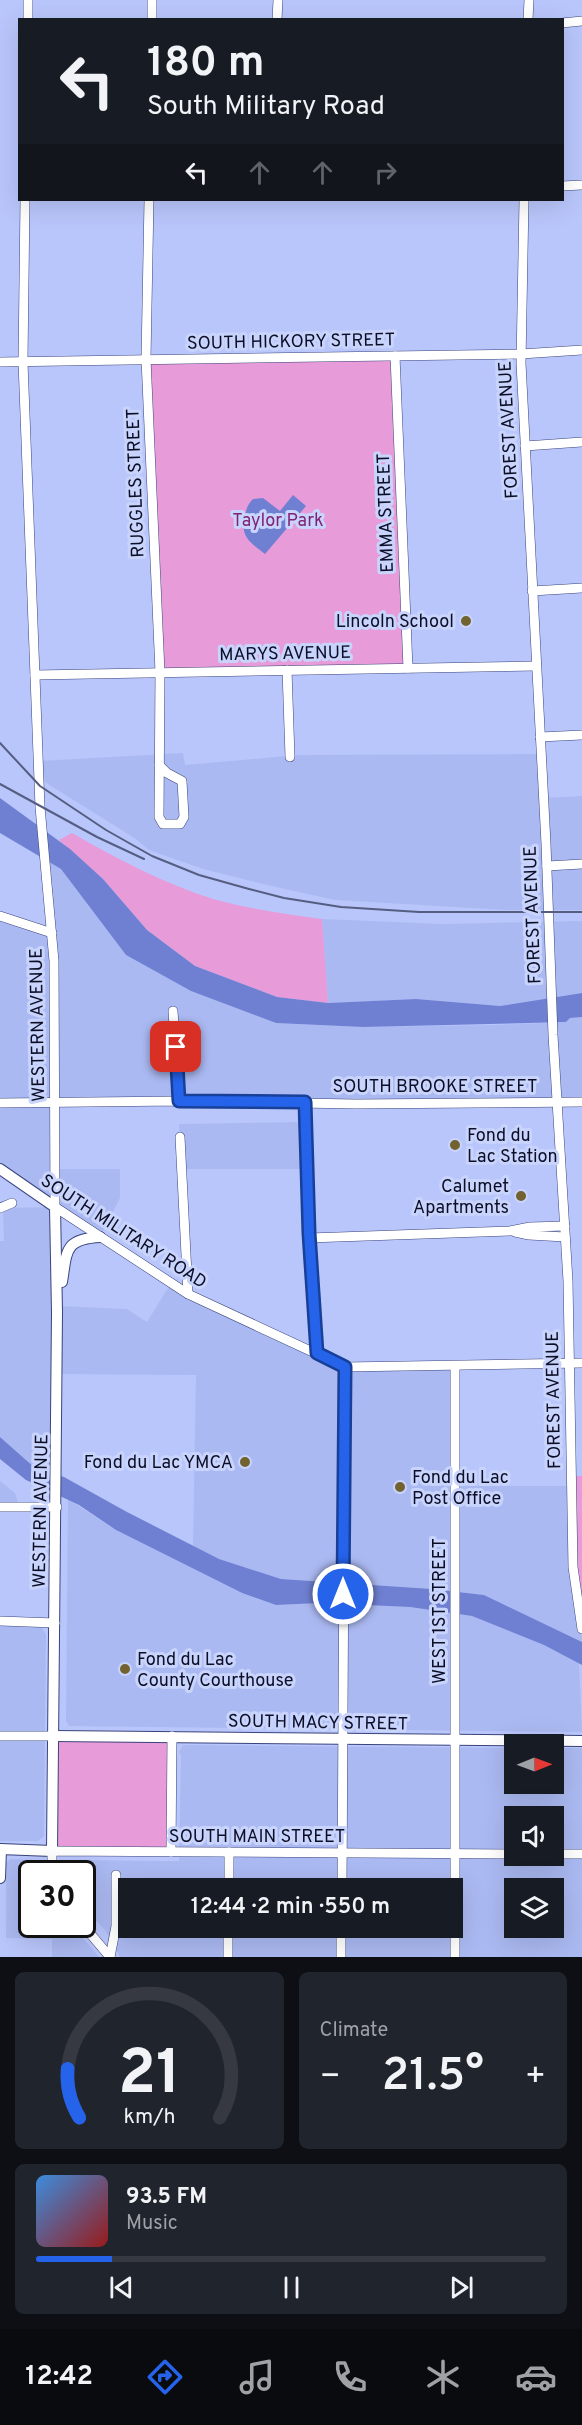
<!DOCTYPE html>
<html lang="en">
<head>
<meta charset="utf-8">
<style>
  :root { --surface:#171b24; --page:#20242c; --text:#f1f3f6; --muted:#9ea1a6; --line:#363941; --accent:#2563eb }
  body { margin:0; font-family:Overpass,sans-serif; background:var(--page); color:var(--text); height:100vh; display:flex; flex-direction:column; font-size:22px; white-space:nowrap }
  * { box-sizing:border-box; margin:0 }
  p { font-size:20px; color:var(--muted) }
  .icon { flex:none; width:33px; height:33px; fill:none; stroke:currentColor; stroke-width:2; stroke-linecap:round; stroke-linejoin:round }
  .map { position:relative; height:1957px; overflow:hidden }
  .drawer { display:flex; flex-direction:column; gap:15px; padding:15px; background:#0d0f14; flex:1 }
  .drawer>* { flex:none }
  .top-card { position:absolute; left:18px; top:18px; width:546px; height:183px; border-radius:0px; box-shadow:0 6px 24px #0002; background:#171b24; color:var(--text); overflow:hidden }
  .needle { width:39px; rotate:89deg }
  .fabs { position:absolute; left:504px; top:1734px; display:grid; gap:12px }
  .fabs a { display:grid; place-items:center; width:60px; height:60px; border-radius:0px; background:var(--surface); box-shadow:0 6px 24px #0002; font-size:30px }
  .speed { position:absolute; left:18px; top:1860px; display:flex; gap:12px; font-size:30px; font-weight:700; text-align:center }
  .speed>* { display:grid; place-content:center; width:78px; height:78px; border-radius:50%; background:var(--surface); box-shadow:0 6px 24px #0002; line-height:1 }
  .speed .limit { border:3px solid #111; border-radius:9px; background:#fff; color:#111 }
  .pin { position:absolute; display:grid; place-items:center; width:51px; height:51px; color:#fff; margin:-26px; border-radius:12px; box-shadow:0 3px 9px #0006 }
  .me { position:absolute; width:66px; margin:-33px; rotate:0deg; stroke-linejoin:round; filter:drop-shadow(0 0 4px #0008) }
  .turn { display:flex; align-items:center; gap:21px; height:126px; padding:0 30px; font-size:27px }
  .turn .icon { width:78px; height:78px; stroke-width:2.5 }
  .turn b { display:block; font-size:42px; line-height:51px }
  .lanes { display:flex; align-items:center; height:57px; padding:0 30px; background:#0003; justify-content:center; gap:30px; direction:ltr }
  .lanes .off { opacity:.35 }
  .big { font-size:45px; font-weight:600; line-height:1.1 }
  .drawer .widget { flex:1; display:flex; flex-direction:column; justify-content:center; gap:9px; min-width:0; padding:0 21px; border-radius:9px; background:var(--page) }
  .drawer .dial { align-items:center; gap:0 }
  .dial svg { height:156px; overflow:visible; fill:none; stroke:var(--line); stroke-width:7; stroke-linecap:round; text-anchor:middle }
  .dial text { fill:var(--text); stroke:none }
  .song { display:flex; align-items:center; gap:18px }
  .cover { width:72px; height:72px; border-radius:9px; background:linear-gradient(135deg,hsl(210 70% 55%),hsl(0 70% 35%)) }
  .played { height:6px; border-radius:3px; background:linear-gradient(90deg,var(--accent) 15%,var(--line) 15%) }
  .keys { display:flex; justify-content:space-around; direction:ltr }
  .heat { display:flex; justify-content:space-between; align-items:center; font-size:33px; direction:ltr }
  .drawer .tiles { flex:1; display:grid; gap:15px; grid-template-columns:1fr 1fr }
  .widget:last-child { grid-column:span 2 }
  .trip { position:absolute; left:118px; top:1878px; width:345px; height:60px; border-radius:0px; background:var(--surface); box-shadow:0 6px 24px #0002; font-weight:600; line-height:60px; text-align:center }
  .menu { display:flex; height:96px; justify-content:space-around; align-items:center; background:#090b0e; color:var(--muted) }
  .menu .icon { width:42px; height:42px }
  .menu .active { color:var(--accent) }
  .menu b { font-size:27px; color:var(--text) }
  .map>svg:first-child { display:block }
</style>
</head>
<body>
<div class="map">
<svg width="582" height="1957" viewBox="0 0 582 1957">
  <rect width="100%" height="100%" fill="#b9c6fb"/>
  <g fill="#abb9f2" fill-rule="evenodd">
    <path d="M183,753l2,12 113,-10 244,-1 2,44 38,-2v114h-76l-171,-10 -68,-15 -64,-16 -54,-19 -13,-11 -96,-60 -1,-18z"/>
    <path d="M44,858l17,11 65,86 65,36 85,32 87,4 132,-2 71,-3 4,-4 12,-1v85l-527,1v66h65v29l-20,39 -45,-29 3,98 69,3 20,13 24,-39 174,84 110,-1v120h116l11,156 -98,-47 -53,-6 -150,-10 -63,-20 -25,-12 3,-172 -139,-1v95l-22,-1 -35,-31v-196h4l-1,-33 50,-1 -53,-38v-253l52,17z"/>
    <path d="M322,919l120,5 140,-3v72l-82,13 -84,-7 -88,4z"/>
    <path d="M305,1122l2,47h-126l-2,-45z"/>
    <path d="M0,1481l15,12 3,9h-18z"/>
    <path d="M68,1499l48,31 125,63 35,12 44,-2 90,4 62,9 72,29 35,18 3,69 -513,-6 -3,-5z"/>
    <path d="M0,1626l38,1 4,1 4,7 -2,201 -6,5h-38z"/>
    <path d="M183,1745l331,3v36h40v-36h28v209h-462l-15,-27 -22,-23 -1,-33 -17,-1v-8l5,-5 109,1 2,-105 -2,-4zM514,1816h40v40h-40zM129,1888h324v40h-324zM514,1888h40v40h-40z"/>
    <path d="M10,1859l29,1 5,5 1,8 -13,1v50l40,1 27,32h-47v-18l-46,-1v-75z"/>
  </g>
  <g fill="#e79bd8">
    <path d="M395,356l13,312 -248,4 -14,-313z"/>
    <path d="M72,833c45,26 91,50 141,66 36,10 72,15 109,20l6,84 -51,-6 -82,-31 -48,-36 -44,-51 -44,-39z"/>
    <path d="M571,1476h11v153z"/>
    <path d="M54,1736h118l-1,116 -119,-1z"/>
  </g>
  <g fill="#6f80d2">
    <path d="M293,495l13,11 -41,48c-14,-11 -26,-18 -20,-38 1,-7 3,-12 8,-17l10,-1 17,13z"/>
    <path d="M0,798l70,51 33,30 44,51 48,36 82,31 51,6 88,-4 84,7 82,-13v24l-12,1 -4,4 -203,5 -87,-4 -85,-32 -65,-36 -65,-86 -61,-36z"/>
    <path d="M0,1437l35,31 29,9 63,35 92,47 62,20 151,10 52,6 98,47v23l-38,-20 -72,-29 -62,-9 -90,-4 -44,2 -34,-12 -126,-63 -37,-25 -53,-25 -26,-21z"/>
  </g>
  <g fill="none" stroke-linecap="round" stroke-linejoin="round">
    <defs>
      <g id="minor">
        <path d="M28,20v-20"/>
        <path d="M152,20v-20"/>
        <path d="M277,20l1,-20"/>
        <path d="M528,20l1,-20"/>
        <path d="M562,23l20,-2"/>
        <path d="M562,186l20,-1"/>
        <path d="M25,200l-2,162 17,445 14,154 1,246 133,87 157,73 237,-4"/>
        <path d="M149,200l-3,159 14,313 -1,145 4,7h17l4,-7 -2,-36 -15,-8 -8,-8"/>
        <path d="M524,200l-3,163 25,481 7,191 15,246 5,286 9,62"/>
        <path d="M395,356l13,312"/>
        <path d="M0,362l521,-8 61,-4"/>
        <path d="M525,446l57,-4"/>
        <path d="M532,591l50,-3"/>
        <path d="M287,670l3,87"/>
        <path d="M35,675l500,-9"/>
        <path d="M540,737l42,-2"/>
        <path d="M547,866l35,-2"/>
        <path d="M0,916l52,17"/>
        <path d="M173,1011l6,90"/>
        <path d="M0,1103l179,-2 177,3 226,-2"/>
        <path d="M305,1103l4,135 8,115"/>
        <path d="M180,1137l8,157"/>
        <path d="M0,1208l12,-5"/>
        <path d="M515,1232l14,3 36,2"/>
        <path d="M309,1238l201,-7 20,-4 35,-1"/>
        <path d="M455,1366v591"/>
        <path d="M0,1507h57"/>
        <path d="M0,1621l55,2"/>
        <path d="M0,1736h54"/>
        <path d="M171,1852l1,-116"/>
        <path d="M554,1854h28"/>
        <path d="M52,1874v-23l462,3"/>
        <path d="M229,1888v-36"/>
        <path d="M342,1888l3,-521"/>
        <path d="M82,1924l28,33"/>
        <path d="M110,1957l6,-31v-51"/>
        <path d="M228,1957v-29"/>
        <path d="M341,1957v-29"/>
      </g>
      <g id="major">
        <path d="M0,1169l55,38 2,105 -5,539 -52,-2"/>
        <path d="M62,1282c5,-31 2,-43 38,-45"/>
        <path d="M54,1736l528,5"/>
        <path d="M0,1878l1,-29"/>
      </g>
    </defs>
    <use href="#minor" stroke="#3a447c" stroke-width="10"/>
    <use href="#major" stroke="#3a447c" stroke-width="12"/>
    <use href="#minor" stroke="#fff" stroke-width="9"/>
    <use href="#major" stroke="#fff" stroke-width="10"/>
    <g stroke="#555d81" stroke-width="2">
      <path d="M0,743l40,43 66,44 46,26 47,19 50,14 35,9 57,9 78,5h163"/>
      <path d="M0,784l97,53 47,22"/>
    </g>
  </g>
  <g fill="none" stroke-linecap="round" stroke-linejoin="round">
    <defs>
      <path id="route" d="M176,1047l3,54 126,1 4,131 8,120 28,14 -2,227"/>
    </defs>
    <use href="#route" stroke="#184099" stroke-width="15"/>
    <use href="#route" stroke="#2563eb" stroke-width="10"/>
  </g>
  <g fill="#716230" stroke="#c9d4fc" stroke-width="2">
    <circle cx="466" cy="621" r="6"/>
    <circle cx="455" cy="1145" r="6"/>
    <circle cx="521" cy="1196" r="6"/>
    <circle cx="245" cy="1462" r="6"/>
    <circle cx="400" cy="1487" r="6"/>
    <circle cx="125" cy="1669" r="6"/>
  </g>
  <g text-anchor="middle" stroke-width="6" stroke-linejoin="round" paint-order="stroke">
    <g font-size="18" fill="#0b0e26" stroke="#c9d4fc">
      <text transform="translate(291 341) rotate(-1)" y="6">SOUTH HICKORY STREET</text>
      <text transform="translate(508 430) rotate(-93)" y="6">FOREST AVENUE</text>
      <text transform="translate(135 483) rotate(-92)" y="6">RUGGLES STREET</text>
      <text transform="translate(385 513) rotate(-92)" y="6">EMMA STREET</text>
      <text transform="translate(285 653) rotate(-1)" y="6">MARYS AVENUE</text>
      <text transform="translate(532 915) rotate(-92)" y="6">FOREST AVENUE</text>
      <text transform="translate(37 1025) rotate(-91)" y="6">WESTERN AVENUE</text>
      <text x="435" y="1092">SOUTH BROOKE STREET</text>
      <text transform="translate(124 1231) rotate(33)" y="6">SOUTH MILITARY ROAD</text>
      <text transform="translate(553 1400) rotate(-91)" y="6">FOREST AVENUE</text>
      <text transform="translate(40 1511) rotate(-89)" y="6">WESTERN AVENUE</text>
      <text transform="translate(439 1611) rotate(-90)" y="6">WEST 1ST STREET</text>
      <text transform="translate(318 1722) rotate(1)" y="6">SOUTH MACY STREET</text>
      <text x="257" y="1842">SOUTH MAIN STREET</text>
    </g>
    <g font-size="18" fill="#7f2373" stroke="#c9d4fc">
      <text x="278" y="526">Taylor Park</text>
    </g>
    <g font-size="18" fill="#0b0e26" stroke="#c9d4fc" text-anchor="end">
      <text x="454" y="627">Lincoln School</text>
      <text x="467" y="1141" text-anchor="start">Fond du<tspan x="467" dy="21">Lac Station</tspan></text>
      <text x="509" y="1192">Calumet<tspan x="509" dy="21">Apartments</tspan></text>
      <text x="233" y="1468">Fond du Lac YMCA</text>
      <text x="412" y="1483" text-anchor="start">Fond du Lac<tspan x="412" dy="21">Post Office</tspan></text>
      <text x="137" y="1665" text-anchor="start">Fond du Lac<tspan x="137" dy="21">County Courthouse</tspan></text>
    </g>
  </g>
</svg>
<div class="fabs">
<a><svg class="needle" viewBox="-14 -14 28 28"><path d="M0-13l5 13h-10z" fill="#e53935"/><path d="M0 13l5-13h-10z" fill="#9ea1a6"/></svg></a>
<a><svg class="icon" aria-label="sound" viewBox="0 0 24 24"><path d="M4 9h4l5-4v14l-5-4H4zM17 9q2 3 0 6"/></svg></a>
<a><svg class="icon" aria-label="layers" viewBox="0 0 24 24"><path d="M12 4l9 5-9 5-9-5zM3 14l9 5 9-5"/></svg></a>
</div>
<div class="speed"><div class="limit">30</div></div>
<div class="pin" style="left:176px;top:1047px;background:#d93025"><svg class="icon" aria-label="arrive" viewBox="0 0 24 24"><path d="M6 21V4h12l-3 4 3 4H6"/></svg></div>
<svg class="me" style="left:343px;top:1594px" viewBox="-20 -20 40 40"><circle r="17" fill="#2563eb" stroke="#fff" stroke-width="3"/><path d="M0-11L8 9 0 5-8 9z" fill="#fff"/></svg>
<div class="trip">12:44 · 2 min · 550 m</div>
<div class="top-card">
<div class="turn"><svg class="icon" aria-label="left" viewBox="0 0 24 24"><path d="M17 20v-9H6M10 6l-5 5 5 5"/></svg><div><b>180 m</b>South Military Road</div></div>
<div class="lanes"><svg class="icon" aria-label="left" viewBox="0 0 24 24"><path d="M17 20v-9H6M10 6l-5 5 5 5"/></svg><svg class="icon off" aria-label="ahead" viewBox="0 0 24 24"><path d="M12 20V5M6 11l6-6 6 6"/></svg><svg class="icon off" aria-label="ahead" viewBox="0 0 24 24"><path d="M12 20V5M6 11l6-6 6 6"/></svg><svg class="icon off" aria-label="right" viewBox="0 0 24 24"><path d="M7 20v-9h11M14 6l5 5-5 5"/></svg></div>
</div>
</div>
<section class="drawer">
<div class="tiles">
<div class="widget dial"><svg viewBox="0 0 100 80">
<path d="M14 69A42 42 0 1 1 86 69"/>
<path d="M14 69A42 42 0 0 1 8 44" stroke="#2563eb"/>
<text x="50" y="56" font-size="32" font-weight="700">21</text>
<text x="50" y="72" font-size="11">km/h</text>
</svg></div>
<div class="widget"><p>Climate</p>
<div class="heat"><a>−</a><b class="big">21.5°</b><a>+</a></div>
</div>
<div class="widget">
<div class="song"><i class="cover"></i><div><b>93.5 FM</b><p>Music</p></div></div>
<div class="played"></div>
<div class="keys"><svg class="icon" aria-label="previous" viewBox="0 0 24 24"><path d="M18 5L8 12l10 7zM5 5v14"/></svg><svg class="icon" aria-label="pause" viewBox="0 0 24 24"><path d="M8 5v14M16 5v14"/></svg><svg class="icon" aria-label="next" viewBox="0 0 24 24"><path d="M6 5l10 7-10 7zM19 5v14"/></svg></div>
</div>
</div>
</section>
<nav class="menu">
<b>12:42</b>
<svg class="icon active" aria-label="directions" viewBox="0 0 24 24"><path d="M12 3l9 9-9 9-9-9zM9 14v-3h6M13 9l2 2-2 2"/></svg>
<svg class="icon" aria-label="music" viewBox="0 0 24 24"><path d="M9 18V5l10-2v13"/><circle cx="6" cy="18" r="3"/><circle cx="16" cy="16" r="3"/></svg>
<svg class="icon" aria-label="phone" viewBox="0 0 24 24"><path d="M5 4h4l2 5-3 2q2 4 5 5l2-3 5 2v4C11 20 4 13 5 4z"/></svg>
<svg class="icon" aria-label="climate" viewBox="0 0 24 24"><path d="M12 3v18M4 7l16 10M4 17L20 7"/></svg>
<svg class="icon" aria-label="car" viewBox="0 0 24 24"><path d="M5 17H2v-5l4-1 3-4h7l3 4 3 1v5h-3M9 17h6M6 11h13"/><circle cx="7" cy="17" r="2"/><circle cx="17" cy="17" r="2"/></svg>
</nav>
</body>
</html>
